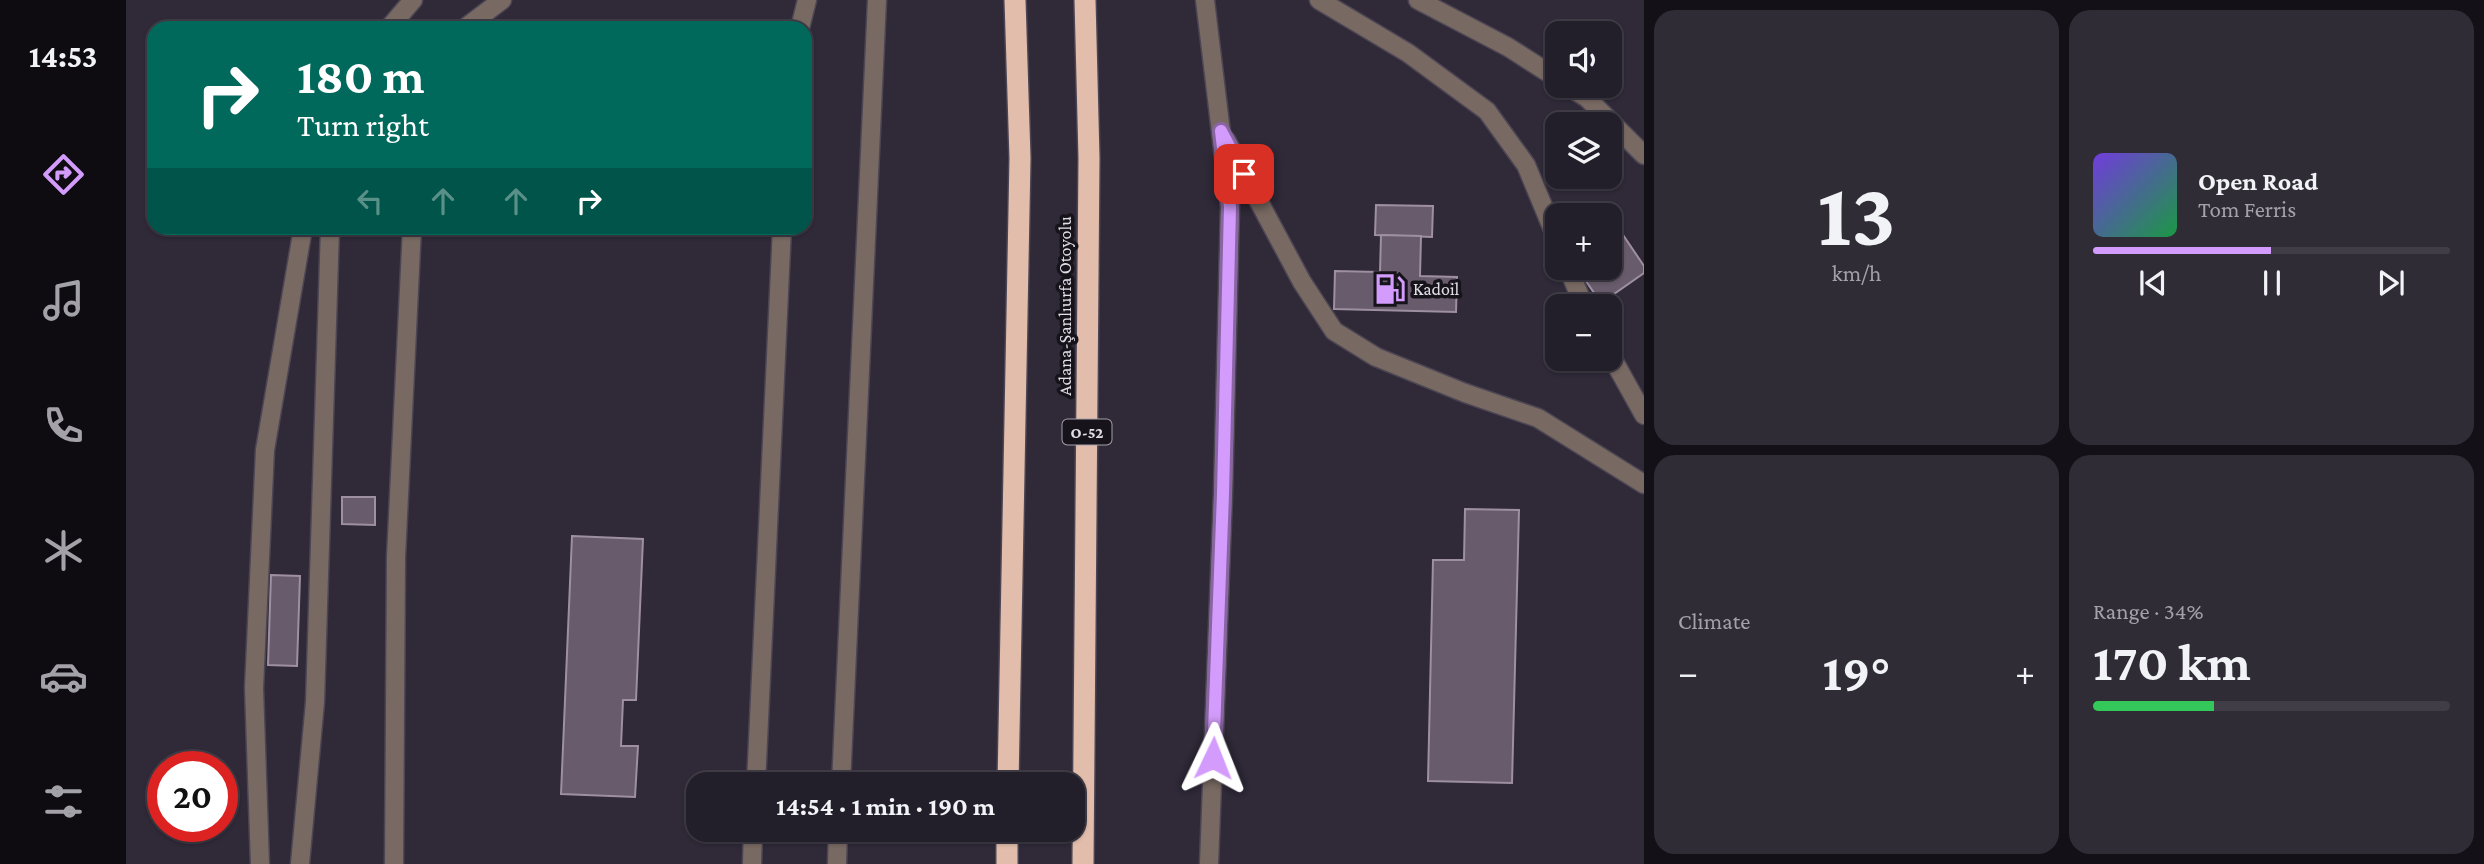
<!DOCTYPE html>
<html lang="en">
<head>
<meta charset="utf-8">
<style>
  :root { --surface:#231f2a; --page:#2f2c36; --text:#f1f3f6; --muted:#a3a2a8; --line:#403d47; --accent:#d39cfc }
  body { margin:0; font-family:"Crimson Pro",serif; background:var(--page); color:var(--text); height:100vh; display:flex; flex-direction:column; font-size:26px; white-space:nowrap }
  * { box-sizing:border-box; margin:0 }
  p { font-size:23px; color:var(--muted) }
  .icon { flex:none; width:38px; height:38px; fill:none; stroke:currentColor; stroke-width:2; stroke-linecap:round; stroke-linejoin:round }
  .map { position:relative; flex:1; overflow:hidden }
  .panel { display:flex; flex-direction:column; gap:10px; padding:10px; background:#131117; width:840px }
  .panel>* { flex:none }
  .banner { position:absolute; left:21px; top:21px; width:665px; height:214px; border-radius:21px; box-shadow:0 2px 5px #0004,0 0 0 2px var(--line); background:#00695c; color:#fff; overflow:hidden }
  .controls { position:absolute; left:1419px; top:21px; display:grid; gap:14px }
  .controls a { display:grid; place-items:center; width:77px; height:77px; border-radius:14px; background:var(--surface); box-shadow:0 2px 5px #0004,0 0 0 2px var(--line); font-size:35px }
  .speed { position:absolute; left:21px; top:751px; display:flex; gap:14px; font-size:35px; font-weight:700; text-align:center }
  .speed>* { display:grid; place-content:center; width:91px; height:91px; border-radius:50%; background:var(--surface); box-shadow:0 2px 5px #0004,0 0 0 2px var(--line); line-height:1 }
  .speed .limit { border:10px solid #d22; background:#fff; color:#111 }
  .pin { position:absolute; display:grid; place-items:center; width:60px; height:60px; color:#fff; margin:-30px; border-radius:14px; box-shadow:0 4px 10px #0006 }
  .me { position:absolute; width:77px; margin:-38px; rotate:2deg; stroke-linejoin:round; filter:drop-shadow(0 0 5px #0008) }
  .turn { display:flex; align-items:center; gap:24px; height:147px; padding:0 35px; font-size:32px }
  .turn .icon { width:91px; height:91px; stroke-width:2.5 }
  .turn b { display:block; font-size:49px; line-height:60px }
  .lanes { display:flex; align-items:center; height:66px; padding:0 35px; background:#0003; justify-content:center; gap:35px; direction:ltr }
  .lanes .off { opacity:.35 }
  .big { font-size:52px; font-weight:700; line-height:1.1 }
  .panel .widget { flex:1; display:flex; flex-direction:column; justify-content:center; gap:10px; min-width:0; padding:0 24px; border-radius:21px; background:var(--page) }
  .panel .dial { align-items:center; gap:0 }
  .dial b { font-size:91px; line-height:1 }
  .song { display:flex; align-items:center; gap:21px }
  .cover { width:84px; height:84px; border-radius:10px; background:linear-gradient(135deg,hsl(260 70% 55%),hsl(140 70% 35%)) }
  .played { height:7px; border-radius:4px; background:linear-gradient(90deg,var(--accent) 50%,var(--line) 50%) }
  .keys { display:flex; justify-content:space-around; direction:ltr }
  .heat { display:flex; justify-content:space-between; align-items:center; font-size:38px; direction:ltr }
  .charge { height:10px; border-radius:5px; background:linear-gradient(90deg,#34c759 34%,var(--line) 0) }
  .panel .tiles { flex:1; display:grid; gap:10px; grid-template-columns:repeat(2,1fr) }
  .trip { position:absolute; left:560px; top:772px; width:399px; height:70px; border-radius:21px; background:var(--surface); box-shadow:0 2px 5px #0004,0 0 0 2px var(--line); font-weight:700; line-height:70px; text-align:center }
  main { display:flex; flex:1; min-height:0 }
  .tab-bar { display:flex; flex-direction:column; width:126px; justify-content:space-around; align-items:center; background:#0e0c11; color:var(--muted) }
  .tab-bar .icon { width:49px; height:49px }
  .tab-bar .on { color:var(--accent) }
  .tab-bar b { font-size:32px; color:var(--text) }
  .map>svg:first-child { display:block }
</style>
</head>
<body>
<main>
<nav class="tab-bar">
<b>14:53</b>
<svg class="icon on" aria-label="directions" viewBox="0 0 24 24"><path d="M12 3l9 9-9 9-9-9zM9 14v-3h6M13 9l2 2-2 2"/></svg>
<svg class="icon" aria-label="music" viewBox="0 0 24 24"><path d="M9 18V5l10-2v13"/><circle cx="6" cy="18" r="3"/><circle cx="16" cy="16" r="3"/></svg>
<svg class="icon" aria-label="phone" viewBox="0 0 24 24"><path d="M5 4h4l2 5-3 2q2 4 5 5l2-3 5 2v4C11 20 4 13 5 4z"/></svg>
<svg class="icon" aria-label="climate" viewBox="0 0 24 24"><path d="M12 3v18M4 7l16 10M4 17L20 7"/></svg>
<svg class="icon" aria-label="car" viewBox="0 0 24 24"><path d="M5 17H2v-5l4-1 3-4h7l3 4 3 1v5h-3M9 17h6M6 11h13"/><circle cx="7" cy="17" r="2"/><circle cx="17" cy="17" r="2"/></svg>
<svg class="icon" aria-label="filters" viewBox="0 0 24 24"><path d="M4 7h16M4 17h16"/><circle cx="9" cy="7" r="2"/><circle cx="15" cy="17" r="2"/></svg>
</nav>
<div class="map">
<svg width="1518" height="864" viewBox="0 0 1518 864">
  <rect width="100%" height="100%" fill="#2f2938"/>
  <g fill="#685b6b" stroke="#9e90a1" stroke-width="2">
    <path d="M1250,205l57,1 -1,31 -57,-2z"/>
    <path d="M1489,223l29,43v7l-43,30 -24,-35h33v-41z"/>
    <path d="M1255,235l40,1 -1,40 37,1 -1,35 -122,-3 1,-38 45,1z"/>
    <path d="M216,497h33v28l-33,-1z"/>
    <path d="M1339,509l54,1 -7,273 -84,-2 5,-221h31z"/>
    <path d="M446,536l71,3 -7,161h-13l-2,46h17l-3,51 -74,-3z"/>
    <path d="M145,575l29,1 -3,90 -29,-1z"/>
  </g>
  <g fill="none" stroke-linecap="round" stroke-linejoin="round">
    <defs>
      <g id="minor">
        <path d="M1079,0l25,207 -7,287 -14,370"/>
        <path d="M1193,0l89,53 79,58 39,54 32,77"/>
        <path d="M1292,0l90,47 50,32"/>
        <path d="M263,28l24,-28"/>
        <path d="M339,28l37,-28"/>
        <path d="M674,28l7,-28"/>
        <path d="M1442,86l19,12 57,57"/>
        <path d="M1100,140l76,142 32,49 42,26 89,36 73,25 106,66"/>
        <path d="M1442,268l16,38"/>
        <path d="M1484,354l34,61"/>
        <path d="M630,784l26,-556"/>
        <path d="M715,784l36,-784"/>
        <path d="M134,864l-6,-176 11,-238 38,-222"/>
        <path d="M174,864l15,-162 15,-474"/>
        <path d="M268,864l2,-307 16,-329"/>
        <path d="M626,864l1,-34"/>
        <path d="M711,864l1,-34"/>
      </g>
      <g id="highway">
        <path d="M882,784l12,-626 -5,-158"/>
        <path d="M881,864v-34"/>
        <path d="M957,864l6,-706 -4,-158"/>
      </g>
    </defs>
    <use href="#minor" stroke="#4c4654" stroke-width="21"/>
    <use href="#highway" stroke="#4c4654" stroke-width="24"/>
    <use href="#minor" stroke="#786962" stroke-width="18"/>
    <use href="#highway" stroke="#e2bdab" stroke-width="21"/>
  </g>
  <g fill="none" stroke-linecap="round" stroke-linejoin="round">
    <defs>
      <path id="route" d="M1087,758l10,-264 7,-287 -9,-76 23,43"/>
    </defs>
    <use href="#route" stroke="#8965a4" stroke-width="18"/>
    <use href="#route" stroke="#d39cfc" stroke-width="12"/>
  </g>
  <defs>
    <symbol id="fuel-bare" viewBox="-9 -9 18 18"><path d="M-5.5-6h7V0h2V4h1.3V-2.5L3-4.5l.8-.8L6-3V5H2.5V1h-1V6h-7ZM-4.2-4.7v3.2H.2V-4.7Z" fill="#d39cfc" stroke="#16131a" stroke-width="2.5" paint-order="stroke"/></symbol>
  </defs>
  <g fill-rule="evenodd">
    <use href="#fuel-bare" x="1242" y="267" width="44" height="44"/>
  </g>
  <g text-anchor="middle" stroke-width="7" stroke-linejoin="round" paint-order="stroke">
    <rect fill="#16131a" stroke="#a5a1aa" stroke-width="2" x="936.5" y="419.5" width="49" height="25" rx="5"/>
    <g font-size="16" font-weight="bold" fill="#e2dee8">
      <text x="961" y="438">O-52</text>
    </g>
    <g font-size="18" fill="#e2dee8" stroke="#16131a" text-anchor="start">
      <text x="1287" y="295">Kadoil</text>
    </g>
    <g font-size="18" fill="#e2dee8" stroke="#16131a">
      <text transform="translate(939 306) rotate(-90)" y="6">Adana-Şanlıurfa Otoyolu</text>
    </g>
  </g>
</svg>
<div class="controls">
<a><svg class="icon" aria-label="sound" viewBox="0 0 24 24"><path d="M4 9h4l5-4v14l-5-4H4zM17 9q2 3 0 6"/></svg></a>
<a><svg class="icon" aria-label="layers" viewBox="0 0 24 24"><path d="M12 4l9 5-9 5-9-5zM3 14l9 5 9-5"/></svg></a>
<a>+</a>
<a>−</a>
</div>
<div class="speed"><div class="limit">20</div></div>
<div class="pin" style="left:1118px;top:174px;background:#d93025"><svg class="icon" aria-label="arrive" viewBox="0 0 24 24"><path d="M6 21V4h12l-3 4 3 4H6"/></svg></div>
<svg class="me" style="left:1087px;top:758px" viewBox="-20 -20 40 40"><path d="M0-17L14 15 0 8-14 15z" fill="#d39cfc" stroke="#fff" stroke-width="4"/></svg>
<div class="trip">14:54 · 1 min · 190 m</div>
<div class="banner">
<div class="turn"><svg class="icon" aria-label="right" viewBox="0 0 24 24"><path d="M7 20v-9h11M14 6l5 5-5 5"/></svg><div><b>180 m</b>Turn right</div></div>
<div class="lanes"><svg class="icon off" aria-label="left" viewBox="0 0 24 24"><path d="M17 20v-9H6M10 6l-5 5 5 5"/></svg><svg class="icon off" aria-label="ahead" viewBox="0 0 24 24"><path d="M12 20V5M6 11l6-6 6 6"/></svg><svg class="icon off" aria-label="ahead" viewBox="0 0 24 24"><path d="M12 20V5M6 11l6-6 6 6"/></svg><svg class="icon" aria-label="right" viewBox="0 0 24 24"><path d="M7 20v-9h11M14 6l5 5-5 5"/></svg></div>
</div>
</div>
<section class="panel">
<div class="tiles">
<div class="widget dial"><b>13</b><p>km/h</p></div>
<div class="widget">
<div class="song"><i class="cover"></i><div><b>Open Road</b><p>Tom Ferris</p></div></div>
<div class="played"></div>
<div class="keys"><svg class="icon" aria-label="previous" viewBox="0 0 24 24"><path d="M18 5L8 12l10 7zM5 5v14"/></svg><svg class="icon" aria-label="pause" viewBox="0 0 24 24"><path d="M8 5v14M16 5v14"/></svg><svg class="icon" aria-label="next" viewBox="0 0 24 24"><path d="M6 5l10 7-10 7zM19 5v14"/></svg></div>
</div>
<div class="widget"><p>Climate</p>
<div class="heat"><a>−</a><b class="big">19°</b><a>+</a></div>
</div>
<div class="widget"><p>Range · 34%</p><b class="big">170 km</b><div class="charge"></div></div>
</div>
</section>
</main>
</body>
</html>
